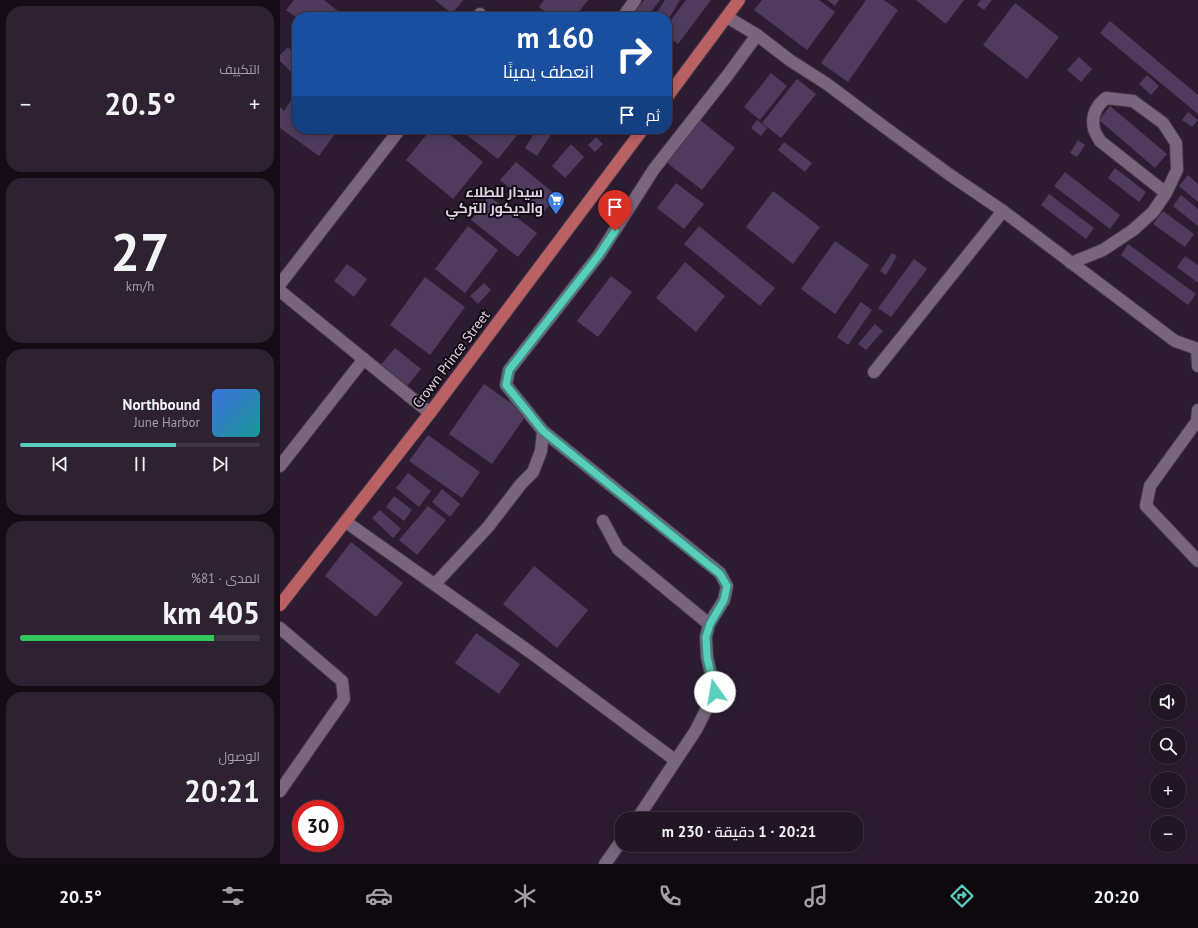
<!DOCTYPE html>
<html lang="ar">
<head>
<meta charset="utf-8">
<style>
  :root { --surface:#221525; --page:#2e2232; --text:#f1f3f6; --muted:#a29fa7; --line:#3f3442; --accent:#5acebc }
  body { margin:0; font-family:"PT Sans",Cairo,sans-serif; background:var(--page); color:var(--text); direction:rtl; height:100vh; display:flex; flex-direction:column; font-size:15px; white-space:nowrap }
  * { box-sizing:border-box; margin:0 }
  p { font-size:13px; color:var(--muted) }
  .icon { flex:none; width:22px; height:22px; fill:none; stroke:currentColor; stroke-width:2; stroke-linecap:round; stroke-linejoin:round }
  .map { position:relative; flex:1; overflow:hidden; direction:ltr }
  .panel { display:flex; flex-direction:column; gap:6px; padding:6px; background:#130c14; width:280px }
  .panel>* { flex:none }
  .top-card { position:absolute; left:12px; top:12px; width:380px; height:122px; border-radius:16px; box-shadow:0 2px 10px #0003,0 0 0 1px var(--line); direction:rtl; background:#1a4fa0; color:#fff; overflow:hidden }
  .buttons { position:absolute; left:870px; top:684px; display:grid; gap:8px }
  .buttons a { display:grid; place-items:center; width:36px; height:36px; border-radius:50%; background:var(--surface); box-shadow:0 2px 10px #0003,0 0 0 1px var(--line); font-size:20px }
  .speed { position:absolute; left:12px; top:800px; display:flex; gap:8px; font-size:20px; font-weight:700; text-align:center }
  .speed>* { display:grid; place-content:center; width:52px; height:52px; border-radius:50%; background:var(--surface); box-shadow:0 2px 10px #0003,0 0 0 1px var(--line); line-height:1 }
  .speed .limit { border:6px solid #d22; background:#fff; color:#111 }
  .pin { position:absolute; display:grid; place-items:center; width:34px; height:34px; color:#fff; margin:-41px -17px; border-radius:50% 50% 50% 0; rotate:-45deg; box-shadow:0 0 4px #0007 }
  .pin .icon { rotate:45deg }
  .me { position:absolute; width:44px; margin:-22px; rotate:347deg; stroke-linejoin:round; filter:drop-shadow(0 0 3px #0008) }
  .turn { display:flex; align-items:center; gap:14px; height:84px; padding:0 12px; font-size:18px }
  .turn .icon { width:52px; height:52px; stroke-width:2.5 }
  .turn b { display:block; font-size:28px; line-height:34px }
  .then { display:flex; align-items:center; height:38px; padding:0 12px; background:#0003; gap:8px; font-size:15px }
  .big { font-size:30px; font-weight:600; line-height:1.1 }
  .panel .tile { flex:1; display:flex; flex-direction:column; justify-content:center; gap:6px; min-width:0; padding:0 14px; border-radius:16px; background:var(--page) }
  .panel .dial { align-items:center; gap:0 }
  .dial b { font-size:52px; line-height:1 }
  .song { display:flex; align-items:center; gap:12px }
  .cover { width:48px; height:48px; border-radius:6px; background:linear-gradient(135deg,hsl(220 70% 55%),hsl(180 70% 35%)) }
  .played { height:4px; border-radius:2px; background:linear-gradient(90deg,var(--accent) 65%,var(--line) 65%) }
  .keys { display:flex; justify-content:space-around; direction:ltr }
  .heat { display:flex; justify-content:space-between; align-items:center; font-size:22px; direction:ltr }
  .charge { height:6px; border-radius:3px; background:linear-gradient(90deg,#34c759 81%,var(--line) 0) }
  .trip { position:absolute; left:335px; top:812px; width:248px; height:40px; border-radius:16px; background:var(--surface); box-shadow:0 2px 10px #0003,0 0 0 1px var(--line); font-weight:600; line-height:40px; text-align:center; direction:rtl }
  .tab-bar { display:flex; height:64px; justify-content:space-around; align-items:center; background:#0e080f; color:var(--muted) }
  .tab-bar .icon { width:28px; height:28px }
  .tab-bar .selected { color:var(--accent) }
  .tab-bar b { font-size:18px; color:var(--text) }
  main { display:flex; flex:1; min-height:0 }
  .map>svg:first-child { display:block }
</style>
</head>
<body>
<main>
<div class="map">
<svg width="918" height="864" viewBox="0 0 918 864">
  <rect width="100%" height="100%" fill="#2d1c31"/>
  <g fill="#4f3b5d">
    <path d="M14,0h30l14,11 -5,6 -36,1 -11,-8z"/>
    <path d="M155,0h28l-11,14z"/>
    <path d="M264,0h44l-13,17h-23l-13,-10z"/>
    <path d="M364,0h16l-13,17h-16z"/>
    <path d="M385,0h15l-13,22v-5h-6l-5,-3z"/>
    <path d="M406,0h25l-33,44 -11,-8v-11z"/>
    <path d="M482,0h57l16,12 -28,38 -53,-40z"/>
    <path d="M547,0h12l-4,6z"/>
    <path d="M586,0h18l14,10 -50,72 -27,-19z"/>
    <path d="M636,0h48l-18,24z"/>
    <path d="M701,0h11l-8,10 -7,-5z"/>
    <path d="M735,3l44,34 -32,42 -44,-34z"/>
    <path d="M830,21l88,74v19l-98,-81z"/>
    <path d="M8,47l9,9v18l-2,2 -15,-15v-6z"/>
    <path d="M387,50l5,4 -5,7z"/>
    <path d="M799,57l13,12 -11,13 -14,-12z"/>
    <path d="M491,73l16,13 -27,34 -16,-13z"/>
    <path d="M867,75l12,11 -8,9 -12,-11z"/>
    <path d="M517,79l19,15 -35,44 -19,-15z"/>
    <path d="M12,99l5,3v27h37l3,2 -18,25 -39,-28v-21l4,4z"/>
    <path d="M830,106l57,48 -12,14 -56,-48z"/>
    <path d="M908,112l10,8 -6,7 -10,-7z"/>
    <path d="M419,119l36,29 -33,42 -36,-28z"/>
    <path d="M477,120l10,8 -6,8 -10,-8z"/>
    <path d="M151,129h12l40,33 -30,37 -47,-39z"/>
    <path d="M179,129h63l-24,30z"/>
    <path d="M257,129h8l7,4 -15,23 -12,-8z"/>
    <path d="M316,137l7,7 -8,8 -7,-7z"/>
    <path d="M798,140l7,5 -8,12 -7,-4z"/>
    <path d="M504,142l28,21 -7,9 -27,-22z"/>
    <path d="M291,144l13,13 -19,21 -13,-12z"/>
    <path d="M236,162l41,34 -15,18 -42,-34z"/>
    <path d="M835,168l31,24 -7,10 -31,-24z"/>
    <path d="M785,172l55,43 -10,14 -56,-43z"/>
    <path d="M908,175l10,9v18l-19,-16z"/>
    <path d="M396,183l28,21 -20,25 -27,-21z"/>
    <path d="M493,191l47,36 -27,37 -47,-37z"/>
    <path d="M769,194l45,34 -8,11 -45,-34z"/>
    <path d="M901,195l17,14v17l-25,-20z"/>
    <path d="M209,196l48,37 -19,24 -47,-37z"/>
    <path d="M883,211l31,23 -9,13 -32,-23z"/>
    <path d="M188,226l30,24 -33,43 -30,-24z"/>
    <path d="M419,226l76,62 -15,18 -76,-62z"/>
    <path d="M555,241l34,24 -34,49 -34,-25z"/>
    <path d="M848,244l68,50 -8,11 -67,-50z"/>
    <path d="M612,253l5,3 -11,19 -6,-4z"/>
    <path d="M905,256l13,9v18l-21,-16z"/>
    <path d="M634,259l13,10 -36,48 -13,-9z"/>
    <path d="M405,262l40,34 -29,36 -40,-34z"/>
    <path d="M67,264l20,15 -13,18 -20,-16z"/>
    <path d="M331,276l21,16 -34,45 -21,-16z"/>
    <path d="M145,277l40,30 -35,48 -40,-30z"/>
    <path d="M204,283l7,7 -13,14 -8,-8z"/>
    <path d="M581,302l11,8 -24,35 -11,-8z"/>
    <path d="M595,324l8,7 -17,19 -8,-6z"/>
    <path d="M115,348l26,21 -14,17 -26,-21z"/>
    <path d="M204,384l43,30 -35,50 -43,-30z"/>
    <path d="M148,435l52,37 -18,26 -53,-37z"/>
    <path d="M128,473l23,18 -12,16 -23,-19z"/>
    <path d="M162,489l18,15 -10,13 -18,-15z"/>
    <path d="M114,496l18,14 -8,11 -18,-14z"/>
    <path d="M148,506l18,14 -29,35 -18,-15z"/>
    <path d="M100,510l21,19 -8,9 -21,-20z"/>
    <path d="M71,542l52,41 -27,34 -51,-41z"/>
    <path d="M254,566l54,44 -31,38 -54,-44z"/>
    <path d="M196,633l44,31 -21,30 -44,-31z"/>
  </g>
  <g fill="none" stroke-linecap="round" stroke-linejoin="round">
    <defs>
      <g id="minor">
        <path d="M198,17l2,-3"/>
        <path d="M343,17l12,-17"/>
        <path d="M447,17l30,18 34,26 36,23 52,39 71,52 53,36 172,130 23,8"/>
        <path d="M791,263l32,-13 30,-20 20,-18 13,-19 11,-23 -1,-27 -13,-20 -30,-22 -27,-3c-10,8 -15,18 -12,31 1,4 4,8 6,12l66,52"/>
        <path d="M0,284l120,-155"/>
        <path d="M0,291l150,122"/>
        <path d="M917,349l1,17"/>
        <path d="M594,372l129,-161"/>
        <path d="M918,410l-1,11 -47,65 -4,20 52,55"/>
        <path d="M263,431l177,142 7,13 -3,14 -15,24"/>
        <path d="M0,466l84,-107"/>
        <path d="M323,521l15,28 91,75 -3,13 1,20 8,35 -19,38 -59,89"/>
        <path d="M66,522l184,130 145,108"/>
        <path d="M155,584l53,-57 33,-43 12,-12 8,-21 2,-20 -37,-46 3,-15 90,-115 55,-86 73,-93 30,-41"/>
        <path d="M0,628l62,53 2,18 -64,92"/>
        <path d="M325,864l17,-24"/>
      </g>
      <g id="major">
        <path d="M387,97l72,-97"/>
        <path d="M0,605l150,-192 213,-284"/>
      </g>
    </defs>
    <use href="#minor" stroke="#463748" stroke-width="14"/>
    <use href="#major" stroke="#463748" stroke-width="14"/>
    <use href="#minor" stroke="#79657e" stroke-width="12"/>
    <use href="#major" stroke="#ba6163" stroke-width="12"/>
  </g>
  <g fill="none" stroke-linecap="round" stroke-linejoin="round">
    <defs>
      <path id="route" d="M335,231l-16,24 -90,115 -3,15 37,46 177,143 7,12 -3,14 -14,24 -4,13 1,20 8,35"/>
    </defs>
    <use href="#route" stroke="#3a867a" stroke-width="10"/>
    <use href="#route" stroke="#5acebc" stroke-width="7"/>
  </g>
  <defs>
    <symbol id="supermarket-pin" viewBox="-11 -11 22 30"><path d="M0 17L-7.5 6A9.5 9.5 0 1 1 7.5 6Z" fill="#3f7fe0" stroke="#110913"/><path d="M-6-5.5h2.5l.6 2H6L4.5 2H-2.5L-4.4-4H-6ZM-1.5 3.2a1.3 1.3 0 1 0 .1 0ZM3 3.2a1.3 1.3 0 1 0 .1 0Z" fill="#fff"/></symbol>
  </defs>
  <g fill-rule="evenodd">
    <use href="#supermarket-pin" x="266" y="190" width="20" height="27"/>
  </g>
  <g text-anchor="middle" stroke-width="4" stroke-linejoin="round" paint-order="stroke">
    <g font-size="14" font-weight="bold" fill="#e0d4e2" stroke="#110913" text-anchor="end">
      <text x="263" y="197">سيدار للطلاء<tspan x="263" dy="16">والديكور التركي</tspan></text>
    </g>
    <g font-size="14" fill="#e0d4e2" stroke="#110913">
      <text transform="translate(171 359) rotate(-53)" y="5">Crown Prince Street</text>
    </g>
  </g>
</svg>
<div class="buttons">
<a><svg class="icon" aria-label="sound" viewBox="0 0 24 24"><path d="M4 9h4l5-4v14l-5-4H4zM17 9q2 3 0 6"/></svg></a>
<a><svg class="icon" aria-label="search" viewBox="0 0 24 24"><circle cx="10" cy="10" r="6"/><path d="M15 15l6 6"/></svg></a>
<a>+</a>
<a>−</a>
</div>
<div class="speed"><div class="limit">30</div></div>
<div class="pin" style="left:335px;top:231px;background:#d93025"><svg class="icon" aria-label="arrive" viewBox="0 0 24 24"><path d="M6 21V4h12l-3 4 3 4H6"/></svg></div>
<svg class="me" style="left:435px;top:692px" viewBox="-20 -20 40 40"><circle r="19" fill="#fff"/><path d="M0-13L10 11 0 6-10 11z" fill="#5acebc"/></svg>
<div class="trip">20:21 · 1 دقيقة · 230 m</div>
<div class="top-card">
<div class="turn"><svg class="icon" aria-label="right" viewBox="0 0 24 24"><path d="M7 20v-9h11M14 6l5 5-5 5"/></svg><div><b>160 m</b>انعطف يمينًا</div></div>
<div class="then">ثم<svg class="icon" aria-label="arrive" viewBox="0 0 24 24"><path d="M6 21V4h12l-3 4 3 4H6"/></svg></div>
</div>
</div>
<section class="panel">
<div class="tile"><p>التكييف</p>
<div class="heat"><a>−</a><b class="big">20.5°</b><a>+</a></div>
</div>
<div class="tile dial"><b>27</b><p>km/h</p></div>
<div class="tile">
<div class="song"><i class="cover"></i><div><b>Northbound</b><p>June Harbor</p></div></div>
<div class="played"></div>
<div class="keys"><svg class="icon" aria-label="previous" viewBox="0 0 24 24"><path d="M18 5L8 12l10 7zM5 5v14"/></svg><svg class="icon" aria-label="pause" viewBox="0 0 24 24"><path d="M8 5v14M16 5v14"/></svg><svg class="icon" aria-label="next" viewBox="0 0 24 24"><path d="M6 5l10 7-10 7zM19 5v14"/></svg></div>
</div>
<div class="tile"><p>المدى · 81%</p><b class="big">405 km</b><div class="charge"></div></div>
<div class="tile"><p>الوصول</p><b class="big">20:21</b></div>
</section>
</main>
<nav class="tab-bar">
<b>20:20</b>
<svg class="icon selected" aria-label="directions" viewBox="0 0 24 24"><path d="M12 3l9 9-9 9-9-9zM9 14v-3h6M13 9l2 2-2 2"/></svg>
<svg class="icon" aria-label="music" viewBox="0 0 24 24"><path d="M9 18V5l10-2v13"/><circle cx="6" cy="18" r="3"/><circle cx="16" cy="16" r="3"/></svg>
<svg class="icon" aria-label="phone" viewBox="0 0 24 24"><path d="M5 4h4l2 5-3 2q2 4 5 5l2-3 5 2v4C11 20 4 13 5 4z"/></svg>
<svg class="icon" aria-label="climate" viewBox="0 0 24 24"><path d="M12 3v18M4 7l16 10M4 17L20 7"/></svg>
<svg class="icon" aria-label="car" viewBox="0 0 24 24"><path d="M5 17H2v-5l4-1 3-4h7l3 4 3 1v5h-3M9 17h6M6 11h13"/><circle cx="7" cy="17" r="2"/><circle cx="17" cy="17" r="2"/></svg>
<svg class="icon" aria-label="filters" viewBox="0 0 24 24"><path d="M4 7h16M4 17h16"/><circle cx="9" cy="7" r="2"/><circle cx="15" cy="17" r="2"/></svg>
<b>20.5°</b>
</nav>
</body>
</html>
